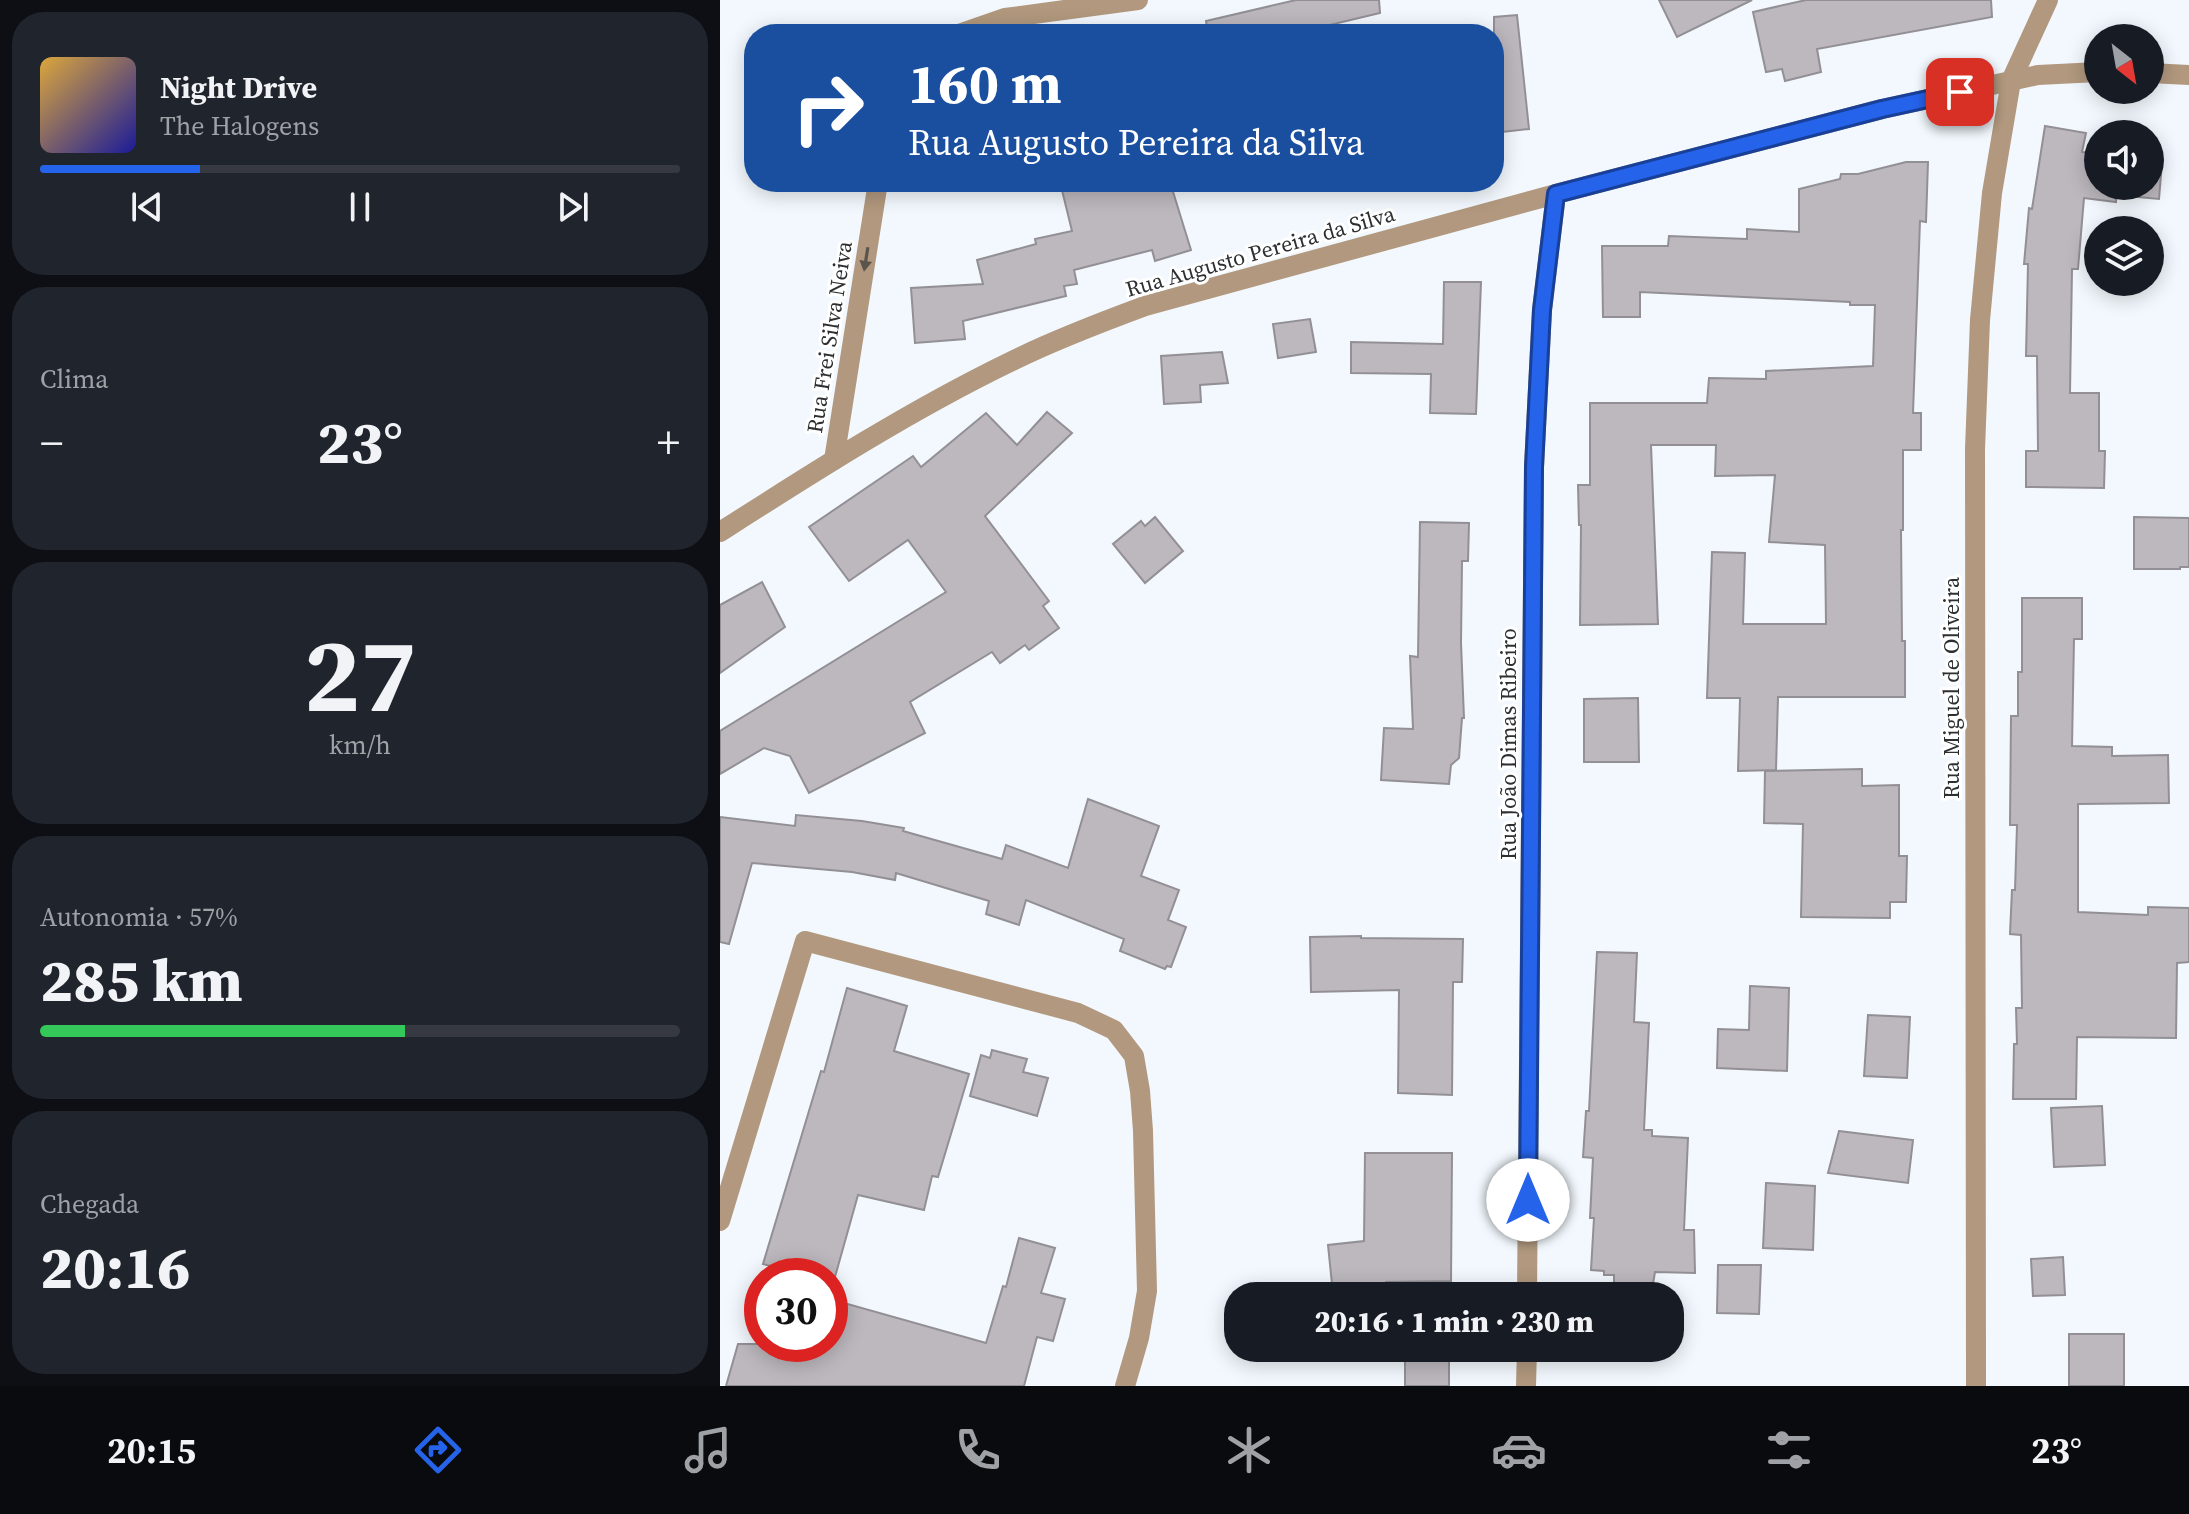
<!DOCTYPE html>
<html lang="pt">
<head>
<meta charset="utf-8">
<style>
  :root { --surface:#171b24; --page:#20242c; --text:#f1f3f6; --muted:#9ea1a6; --line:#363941; --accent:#2563eb }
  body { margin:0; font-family:"Source Serif 4",serif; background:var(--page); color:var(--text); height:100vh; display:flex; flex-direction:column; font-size:30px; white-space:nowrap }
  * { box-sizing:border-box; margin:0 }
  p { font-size:26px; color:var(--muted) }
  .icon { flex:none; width:44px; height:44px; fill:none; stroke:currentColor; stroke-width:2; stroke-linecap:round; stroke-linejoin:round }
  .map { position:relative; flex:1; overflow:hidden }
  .panel { display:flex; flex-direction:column; gap:12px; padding:12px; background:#0d0f14; width:720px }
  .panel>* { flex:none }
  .hud { position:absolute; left:24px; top:24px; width:760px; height:168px; border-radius:32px; box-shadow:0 4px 20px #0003; background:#1a4fa0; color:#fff; overflow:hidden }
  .needle { width:52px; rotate:149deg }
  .controls { position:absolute; left:1364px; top:24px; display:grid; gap:16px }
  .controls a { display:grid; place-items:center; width:80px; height:80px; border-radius:50%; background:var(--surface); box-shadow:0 4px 20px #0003; font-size:40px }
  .speed { position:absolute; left:24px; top:1258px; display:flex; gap:16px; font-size:40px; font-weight:700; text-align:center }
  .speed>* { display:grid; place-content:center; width:104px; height:104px; border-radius:50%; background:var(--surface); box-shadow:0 4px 20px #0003; line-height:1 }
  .speed .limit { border:12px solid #d22; background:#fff; color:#111 }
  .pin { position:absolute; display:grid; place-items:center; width:68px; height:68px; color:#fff; margin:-34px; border-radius:16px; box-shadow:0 4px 12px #0006 }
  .me { position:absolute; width:88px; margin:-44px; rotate:0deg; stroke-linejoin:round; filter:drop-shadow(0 0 6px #0008) }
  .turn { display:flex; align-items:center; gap:28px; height:168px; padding:0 32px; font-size:36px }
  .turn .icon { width:104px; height:104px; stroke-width:2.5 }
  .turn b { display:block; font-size:56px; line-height:68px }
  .big { font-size:60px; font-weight:800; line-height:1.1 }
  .panel .card { flex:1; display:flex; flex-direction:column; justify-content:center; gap:12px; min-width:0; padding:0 28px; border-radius:32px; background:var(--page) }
  .panel .dial { align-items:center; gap:0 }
  .dial b { font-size:104px; line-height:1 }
  .song { display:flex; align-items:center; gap:24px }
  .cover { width:96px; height:96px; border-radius:12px; background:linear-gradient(135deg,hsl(40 70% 55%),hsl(240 70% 35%)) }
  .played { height:8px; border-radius:4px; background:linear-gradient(90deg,var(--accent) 25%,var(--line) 25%) }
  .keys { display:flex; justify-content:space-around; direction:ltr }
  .heat { display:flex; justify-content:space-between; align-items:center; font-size:44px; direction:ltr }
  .charge { height:12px; border-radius:6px; background:linear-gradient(90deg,#34c759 57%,var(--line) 0) }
  .trip { position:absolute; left:504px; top:1282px; width:460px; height:80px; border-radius:32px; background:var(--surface); box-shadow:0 4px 20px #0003; font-weight:800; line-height:80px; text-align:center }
  .tabs { display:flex; height:128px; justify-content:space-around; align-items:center; background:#090b0e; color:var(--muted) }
  .tabs .icon { width:56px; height:56px }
  .tabs .on { color:var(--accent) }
  .tabs b { font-size:36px; color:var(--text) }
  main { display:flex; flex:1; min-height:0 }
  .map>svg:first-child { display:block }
</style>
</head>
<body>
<main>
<section class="panel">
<div class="card">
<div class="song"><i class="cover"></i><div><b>Night Drive</b><p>The Halogens</p></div></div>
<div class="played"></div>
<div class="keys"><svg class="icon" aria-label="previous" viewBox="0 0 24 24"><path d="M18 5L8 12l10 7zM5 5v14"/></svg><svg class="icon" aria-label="pause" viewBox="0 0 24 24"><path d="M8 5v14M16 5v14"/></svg><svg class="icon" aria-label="next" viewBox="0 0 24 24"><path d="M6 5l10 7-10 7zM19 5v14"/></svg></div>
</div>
<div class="card"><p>Clima</p>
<div class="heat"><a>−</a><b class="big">23°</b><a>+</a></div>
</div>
<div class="card dial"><b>27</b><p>km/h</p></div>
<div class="card"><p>Autonomia · 57%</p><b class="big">285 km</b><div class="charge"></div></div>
<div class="card"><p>Chegada</p><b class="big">20:16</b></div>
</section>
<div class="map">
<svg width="1469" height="1386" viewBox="0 0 1469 1386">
  <rect width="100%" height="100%" fill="#f2f8fd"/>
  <g fill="#bcb8be" stroke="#928f95" stroke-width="2">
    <path d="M576,0h83l1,13 -88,21h-84l-2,-13z"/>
    <path d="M939,0h93l-75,37z"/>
    <path d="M1086,0h185l1,17 -175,32 4,23 -36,9 -3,-12 -16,3 -13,-60z"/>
    <path d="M797,15l12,114 -35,4v-116z"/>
    <path d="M1325,126l41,7 -4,19 16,2v32h52v-25l12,2 -3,36 -43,-4v7l-32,-4 -6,71h-6l-2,124h29v58h6l-1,37 -78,-1v-36h12l-1,-95h-11l2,-92h-4l5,-56 3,1z"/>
    <path d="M1186,162h22l-2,60 -6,-1 -7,192h8v37h-18v80h-2l1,111h3v56h-127l-2,73 -38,1 2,-73h-33l5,-146 33,1 -2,71h83l-1,-79 -56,-3 6,-67 -60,1 1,-31h-65l7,179 -78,1 1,-100h-2l-1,-40h12v-82h117l2,-25 57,1v-8l107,-5 2,-61h-25v-3l-210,-10v25h-37l-1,-71h66l1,-10 78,3v-10l52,3v-43l41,-10 1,-5h17z"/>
    <path d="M340,182h110l21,68 -36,11 -3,-11 -78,20 3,14 -13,2 2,10 -103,25 2,18 -50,4 -4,-55 72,-4 -6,-24 59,-16 -1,-5 37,-8z"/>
    <path d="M724,282h37l-5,132 -46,-1 1,-39 -80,-1v-31l92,2z"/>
    <path d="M590,319l6,33 -38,6 -5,-34z"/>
    <path d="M502,352l6,31 -28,2 1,17 -37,2 -3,-48z"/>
    <path d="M327,412l25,21 -87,83 64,85 -6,5 16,22 -30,22 -4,-5 -25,18 -8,-11 -82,50 15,31 -116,60 -19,-37 -26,-8 -44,26v-43l226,-139 -38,-52 -59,41 -40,-54 104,-71 8,11 65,-54 31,32z"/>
    <path d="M435,517l28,34 -38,32 -32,-39 28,-23 4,5z"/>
    <path d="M1414,517l55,1v49h-9v2h-46z"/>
    <path d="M700,522l49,1 -1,38h-6l-1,82 3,75h-2l-3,40 -8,7 -2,19 -68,-4 3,-52 29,1 -3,-73 8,1z"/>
    <path d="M42,582l23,45 -65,46v-68z"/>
    <path d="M1302,598h60v41h-8l-2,107 40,1v9l56,-1 1,48 -91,1v108l70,3v-8l41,1v54l-12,1 -1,75 -99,-1 -1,62h-63l1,-55h3l-1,-36h6l-1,-73 -11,-1 2,-44h3l2,-65h-7l1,-109h7v-44h4z"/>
    <path d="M918,698l1,64h-55v-63z"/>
    <path d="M1142,769v17l37,-1v71h8l-1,46h-16v16l-89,-1 2,-93 -39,-1 1,-52z"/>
    <path d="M368,799l71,27 -18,50 38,14 -11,30 18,7 -15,40 -4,-1 -2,3 -45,-18 4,-12 -98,-39 -7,25 -33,-11 3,-13 -93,-28 -1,7 -43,-8 -100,-9 -23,81 -9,-2v-125l75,9 1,-11 66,6 42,7 -1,3 99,28 4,-14 62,23z"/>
    <path d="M641,936v2l102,1 -1,43h-9l-1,113 -54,-2 1,-103 -88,2 -1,-55z"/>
    <path d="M877,952l40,1 -3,69 15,1 -5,107h8v6l36,2 -4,92h10l1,43 -40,-1 -4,24h-37v-21h-10v-4l-13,-1 3,-52h-4l3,-60 -10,-1 3,-46h3z"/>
    <path d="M1030,986l39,2 -2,83 -70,-3 1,-39 31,1z"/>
    <path d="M127,988l60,18 -13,45 75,23 -31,103 -6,-1 -8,34 -66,-15 -25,89 -3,-1v-7h-24l-43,-12 58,-193 3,1z"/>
    <path d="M1148,1015l42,2 -3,61 -43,-2z"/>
    <path d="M272,1050l35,9 -4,13 25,6 -11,38 -67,-20 11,-41 9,3z"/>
    <path d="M1382,1106l3,59 -51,2 -3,-59z"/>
    <path d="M1119,1131l74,9 -5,43 -80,-10z"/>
    <path d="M645,1153h87l-1,128 -65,1v7l-53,5 -5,-49 36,-4z"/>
    <path d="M1046,1183l49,3 -2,64 -50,-2z"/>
    <path d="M299,1238l36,10 -14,45 24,6 -12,42 -16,-4 -13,49h-298l12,-42h92v-45l156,44 17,-57 3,1z"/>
    <path d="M1343,1257l2,38 -32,1 -2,-37z"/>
    <path d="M998,1265h43l-2,49 -42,-1z"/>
    <rect x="1349" y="1334" width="55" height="52"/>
    <rect x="685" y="1348" width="44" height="38"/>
  </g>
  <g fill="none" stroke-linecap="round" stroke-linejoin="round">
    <g stroke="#b1987e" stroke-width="20">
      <path d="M239,34l46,-16 133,-18"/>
      <path d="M1430,73l39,2"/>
      <path d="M114,460l44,-278"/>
      <path d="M0,532c94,-60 189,-121 290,-170 44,-22 89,-39 135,-56l411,-112 326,-85 156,-34 60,-3"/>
      <path d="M0,1221l85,-280 273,72 36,17 20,26 6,35 3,40 4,160 -8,47 -14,48"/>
      <path d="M807,1296l7,-829 8,-157 14,-116"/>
      <path d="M806,1386l1,-38"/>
      <path d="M1256,1386l-1,-937 5,-129 12,-127 19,-112 37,-81"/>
    </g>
  </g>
  <defs><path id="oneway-solid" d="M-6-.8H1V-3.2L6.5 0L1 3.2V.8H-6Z" transform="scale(2)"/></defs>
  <use fill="#5b544c" href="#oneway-solid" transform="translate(146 259) rotate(99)"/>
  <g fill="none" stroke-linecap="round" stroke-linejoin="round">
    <defs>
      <path id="route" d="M808,1200l6,-733 8,-157 14,-116 326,-85 78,-17"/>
    </defs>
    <use href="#route" stroke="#184099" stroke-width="20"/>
    <use href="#route" stroke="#2563eb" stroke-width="14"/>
  </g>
  <g text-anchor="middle" stroke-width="6" stroke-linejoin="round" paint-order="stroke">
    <g font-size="22" fill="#2d2f31" stroke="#fff">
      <text transform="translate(540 251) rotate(-16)" y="8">Rua Augusto Pereira da Silva</text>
      <text transform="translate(109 337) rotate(-81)" y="8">Rua Frei Silva Neiva</text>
      <text transform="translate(1231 688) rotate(-90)" y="8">Rua Miguel de Oliveira</text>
      <text transform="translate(788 744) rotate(-90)" y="8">Rua João Dimas Ribeiro</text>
    </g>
  </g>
</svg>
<div class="controls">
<a><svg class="needle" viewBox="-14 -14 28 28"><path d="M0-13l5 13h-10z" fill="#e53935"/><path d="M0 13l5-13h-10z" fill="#9ea1a6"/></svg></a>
<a><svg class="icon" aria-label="sound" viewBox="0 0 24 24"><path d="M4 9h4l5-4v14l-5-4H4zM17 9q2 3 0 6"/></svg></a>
<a><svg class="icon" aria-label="layers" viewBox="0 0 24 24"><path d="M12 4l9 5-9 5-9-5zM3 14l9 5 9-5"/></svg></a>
</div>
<div class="speed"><div class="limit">30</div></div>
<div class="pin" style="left:1240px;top:92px;background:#d93025"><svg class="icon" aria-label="arrive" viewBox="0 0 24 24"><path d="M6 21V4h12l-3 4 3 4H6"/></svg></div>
<svg class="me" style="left:808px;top:1200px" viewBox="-20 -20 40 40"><circle r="19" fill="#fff"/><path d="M0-13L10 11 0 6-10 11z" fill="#2563eb"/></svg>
<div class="trip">20:16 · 1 min · 230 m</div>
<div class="hud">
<div class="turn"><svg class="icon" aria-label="right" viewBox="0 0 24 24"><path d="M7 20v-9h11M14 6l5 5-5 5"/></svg><div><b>160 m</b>Rua Augusto Pereira da Silva</div></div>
</div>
</div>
</main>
<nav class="tabs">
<b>20:15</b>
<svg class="icon on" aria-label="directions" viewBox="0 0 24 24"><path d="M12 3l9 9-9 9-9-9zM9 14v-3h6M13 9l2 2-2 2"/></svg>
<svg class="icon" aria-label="music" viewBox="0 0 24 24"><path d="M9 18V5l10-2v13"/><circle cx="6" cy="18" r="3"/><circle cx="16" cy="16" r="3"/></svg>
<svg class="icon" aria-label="phone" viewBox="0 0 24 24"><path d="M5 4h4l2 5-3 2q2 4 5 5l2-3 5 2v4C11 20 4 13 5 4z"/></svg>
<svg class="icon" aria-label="climate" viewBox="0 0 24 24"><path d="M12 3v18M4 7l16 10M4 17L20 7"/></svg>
<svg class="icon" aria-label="car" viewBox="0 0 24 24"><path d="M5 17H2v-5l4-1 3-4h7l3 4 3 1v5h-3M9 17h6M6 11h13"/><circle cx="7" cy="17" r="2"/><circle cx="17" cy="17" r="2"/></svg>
<svg class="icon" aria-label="filters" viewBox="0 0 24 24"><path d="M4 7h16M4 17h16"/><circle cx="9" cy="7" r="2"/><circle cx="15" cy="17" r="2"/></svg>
<b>23°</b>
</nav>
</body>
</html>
